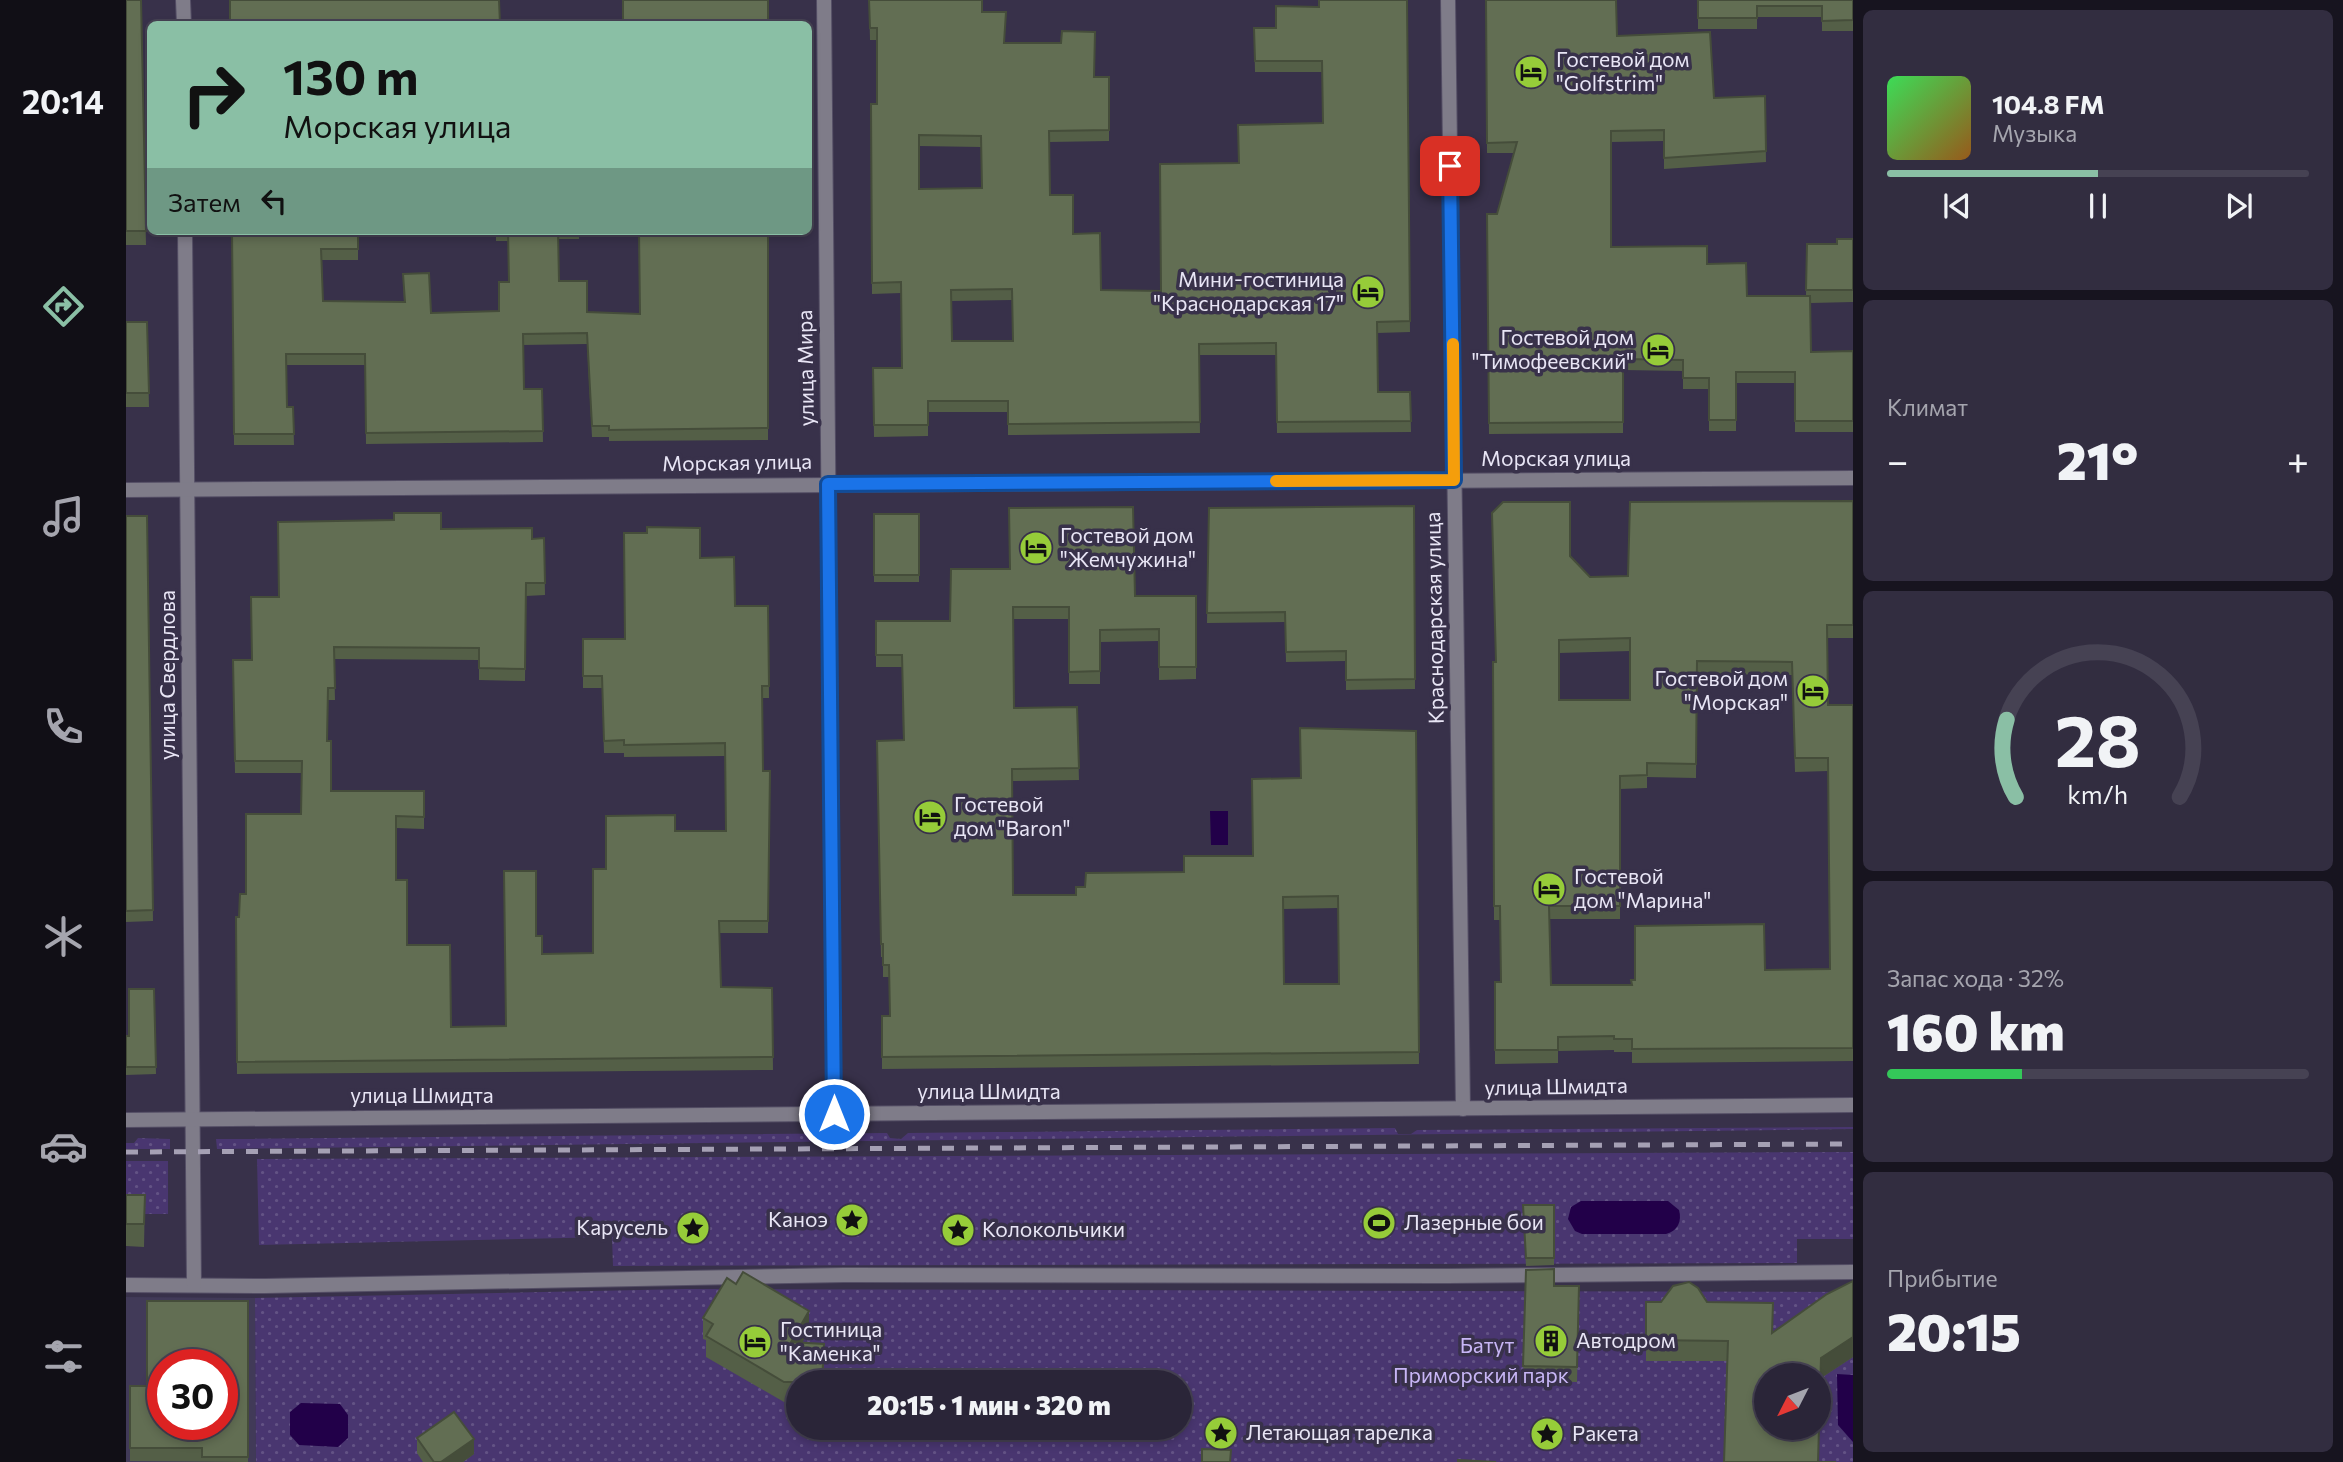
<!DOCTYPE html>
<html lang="ru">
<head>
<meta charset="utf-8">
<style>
  :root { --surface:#2a2538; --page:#322d40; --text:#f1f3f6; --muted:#a5a5ae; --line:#464253; --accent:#8abfa5 }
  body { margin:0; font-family:Commissioner,sans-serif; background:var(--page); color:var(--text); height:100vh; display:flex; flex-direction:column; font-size:26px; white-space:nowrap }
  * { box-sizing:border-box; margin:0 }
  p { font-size:23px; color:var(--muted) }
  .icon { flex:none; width:38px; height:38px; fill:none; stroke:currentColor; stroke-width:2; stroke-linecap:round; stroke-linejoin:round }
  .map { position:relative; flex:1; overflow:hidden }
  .sheet { display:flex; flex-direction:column; gap:10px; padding:10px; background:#17141f; width:490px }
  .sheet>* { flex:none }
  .top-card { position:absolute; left:21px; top:21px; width:665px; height:214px; border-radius:10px; box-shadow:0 4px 10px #0003,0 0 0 2px var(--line); background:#8abfa5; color:#111; overflow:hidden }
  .needle { width:46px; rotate:228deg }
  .controls { position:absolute; left:1628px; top:1363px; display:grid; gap:14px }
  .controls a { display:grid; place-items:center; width:77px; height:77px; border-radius:50%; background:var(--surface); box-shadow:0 4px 10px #0003,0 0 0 2px var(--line); font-size:35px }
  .speed { position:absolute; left:21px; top:1349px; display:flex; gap:14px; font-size:35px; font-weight:700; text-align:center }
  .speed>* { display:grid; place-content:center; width:91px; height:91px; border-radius:50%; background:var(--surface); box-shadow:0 4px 10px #0003,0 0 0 2px var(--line); line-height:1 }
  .speed .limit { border:10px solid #d22; background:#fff; color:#111 }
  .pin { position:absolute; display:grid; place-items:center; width:60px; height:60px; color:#fff; margin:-30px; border-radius:14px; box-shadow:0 4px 10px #0006 }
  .me { position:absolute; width:77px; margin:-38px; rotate:0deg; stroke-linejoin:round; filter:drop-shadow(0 0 5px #0008) }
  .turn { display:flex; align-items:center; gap:24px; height:147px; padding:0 21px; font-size:32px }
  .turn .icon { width:91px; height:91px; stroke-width:2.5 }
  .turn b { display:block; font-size:49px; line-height:60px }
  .then { display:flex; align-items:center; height:66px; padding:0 21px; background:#0003; gap:14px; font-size:26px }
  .big { font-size:52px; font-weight:800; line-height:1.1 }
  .sheet .card { flex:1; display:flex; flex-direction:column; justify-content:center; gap:10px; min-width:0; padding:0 24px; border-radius:10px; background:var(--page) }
  .sheet .dial { align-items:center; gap:0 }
  .dial svg { height:182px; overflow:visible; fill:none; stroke:var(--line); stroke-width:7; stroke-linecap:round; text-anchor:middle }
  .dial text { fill:var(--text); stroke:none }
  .song { display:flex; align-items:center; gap:21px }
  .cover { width:84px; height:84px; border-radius:10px; background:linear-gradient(135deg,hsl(130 70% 55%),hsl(30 70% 35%)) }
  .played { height:7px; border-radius:4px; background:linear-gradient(90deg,var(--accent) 50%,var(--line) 50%) }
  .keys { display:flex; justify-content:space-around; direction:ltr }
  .heat { display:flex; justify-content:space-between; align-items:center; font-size:38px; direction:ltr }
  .charge { height:10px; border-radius:5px; background:linear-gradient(90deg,#34c759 32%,var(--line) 0) }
  .trip { position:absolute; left:660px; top:1370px; width:406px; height:70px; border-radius:35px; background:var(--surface); box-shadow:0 4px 10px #0003,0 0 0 2px var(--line); font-weight:800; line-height:70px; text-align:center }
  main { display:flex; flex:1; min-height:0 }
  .menu { display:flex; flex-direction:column; width:126px; justify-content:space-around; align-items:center; background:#110f16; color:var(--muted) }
  .menu .icon { width:49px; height:49px }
  .menu .current { color:var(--accent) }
  .menu b { font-size:32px; color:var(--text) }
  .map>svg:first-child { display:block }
</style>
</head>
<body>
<main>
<nav class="menu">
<b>20:14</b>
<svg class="icon current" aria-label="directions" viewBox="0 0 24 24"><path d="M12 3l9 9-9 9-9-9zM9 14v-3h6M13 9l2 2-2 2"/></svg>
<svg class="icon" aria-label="music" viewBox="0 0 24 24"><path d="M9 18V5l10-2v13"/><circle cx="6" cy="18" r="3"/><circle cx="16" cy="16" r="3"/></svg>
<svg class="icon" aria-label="phone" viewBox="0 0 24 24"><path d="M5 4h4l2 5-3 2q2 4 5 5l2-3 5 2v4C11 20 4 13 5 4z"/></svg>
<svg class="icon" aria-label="climate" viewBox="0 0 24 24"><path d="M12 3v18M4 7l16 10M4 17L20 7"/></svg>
<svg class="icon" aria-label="car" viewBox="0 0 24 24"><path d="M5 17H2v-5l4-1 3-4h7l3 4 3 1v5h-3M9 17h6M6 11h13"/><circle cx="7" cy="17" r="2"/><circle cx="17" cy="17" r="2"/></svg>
<svg class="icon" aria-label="filters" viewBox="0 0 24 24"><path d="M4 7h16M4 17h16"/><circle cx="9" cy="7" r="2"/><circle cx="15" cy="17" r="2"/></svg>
</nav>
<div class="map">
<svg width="1727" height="1462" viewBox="0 0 1727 1462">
  <defs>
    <pattern id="grass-dots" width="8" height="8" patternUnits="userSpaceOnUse" patternTransform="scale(1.75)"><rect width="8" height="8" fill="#493670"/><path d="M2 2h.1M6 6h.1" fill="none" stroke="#635385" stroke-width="1.8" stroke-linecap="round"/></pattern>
  </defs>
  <rect width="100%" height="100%" fill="#38314a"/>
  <path fill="#413a58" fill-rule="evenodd" d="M0,1297l129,1 1,164h-130zM37,1365h59v59h-59z"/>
  <g fill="url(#grass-dots)" fill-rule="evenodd">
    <path d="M1727,1127v2l-1636,20 -1,-10 671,-6 3,5 11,1 7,-6 487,-5 3,6h13l6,-4z"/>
    <path d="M12,1138l32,1v10h-44v-6h8z"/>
    <path d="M1727,1152v87h-56v24l-1184,3 -1,-29 -353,8 -2,-86z"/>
    <rect x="0" y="1161" width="42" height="53"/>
    <path d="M560,1289l1167,3v170h-1597l-1,-164zM1640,1376h52v52h-52zM672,1382h382v46h-382z"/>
  </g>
  <g fill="#220049">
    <path d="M1084,811h18v34h-17z"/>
    <path d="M1455,1201h87l11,9c3,11 -1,21 -13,24h-84l-7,-3 -7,-12 3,-12z"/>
    <path d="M1711,1374l16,1v67l-15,-17z"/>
    <path d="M175,1403l39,1 8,11v23l-10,9 -39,-2 -9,-10v-23z"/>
  </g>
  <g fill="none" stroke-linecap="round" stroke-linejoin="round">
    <defs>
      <path id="pedestrian" d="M0,1285l139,1 579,-11 603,1 406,-4"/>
      <g id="minor">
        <path d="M57,0l1,24"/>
        <path d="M698,0l10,1114"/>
        <path d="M1322,0l15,1109"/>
        <path d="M59,231l9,1054"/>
        <path d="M0,490l1727,-12"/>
      </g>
      <path id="tertiary" d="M0,1120l1727,-15"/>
    </defs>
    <use href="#pedestrian" stroke="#544e65" stroke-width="16"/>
    <use href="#minor" stroke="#544e65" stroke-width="16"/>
    <use href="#tertiary" stroke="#544e65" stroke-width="16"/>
    <use href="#pedestrian" stroke="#7f7c89" stroke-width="14"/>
    <use href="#minor" stroke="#7f7c89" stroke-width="14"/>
    <use href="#tertiary" stroke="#7f7c89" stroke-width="14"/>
    <path stroke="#a5a0b4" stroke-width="5" stroke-dasharray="12 12" stroke-linecap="butt" d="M0,1152l1727,-8"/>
  </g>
  <g fill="#545f47" fill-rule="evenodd">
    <path d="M0,0h15l5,245h-20z"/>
    <path d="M743,0l113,12 23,31 90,34h14v64l-60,1 1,53 23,39 28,56 60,1 77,-128 85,-40 -1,-51h-67l-1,-44h22l43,-21 88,-7 3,332 -33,1 1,59h32l1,40 -134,1 -1,-78h-77l1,78 -192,2v-23h-80v24l-54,1 -1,-69h29l-1,-75 -29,1 -1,-190h6v-64h-7zM793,146l62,1 1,41 -63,1zM886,300l1,41h-61l-1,-40z"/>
    <path d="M1360,0l131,36 97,62 51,-2 1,66 -102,7v-28l-53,1v105l96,17 40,32h59l1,-52h30l16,-5v63l-42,1v49l42,-1v81h-58v-49h-59v48h-27v-42h-26v-18l-60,-1v63l-134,1 -2,-220h10l17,-61h-27z"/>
    <path d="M1572,0h155v31h-31v-14h-65v12h-59z"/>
    <path d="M106,231h126v29h-36l1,41 81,1 -1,-28 28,39 68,-2 10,-29 -1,-41h-12v-10h83v8h-21l1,42 28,31 52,2 129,-83v209l-159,1v-4h-17l-5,-93 -64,1 1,44h18l1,53 -177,2 -1,-79h-79l1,42h6l1,38h-60z"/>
    <path d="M0,322h21l2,85h-23z"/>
    <path d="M1727,501v137h-26l1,67h25v356l-221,2v-11h-18v-2l-56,1v12l-63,1v-82h6l-1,-62h-6l-1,-258h3l74,-106 20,21 38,-1zM1504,651v49h-71v-47zM1571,674l95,1 3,97 33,-1 2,198 -65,1 -133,15h-81l-1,-66h70v-130l27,-1v-11l49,1z"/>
    <path d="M1288,506l1,183 -69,1v-29l-60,1 -1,-40 -78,1 2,-115z"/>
    <rect x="748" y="514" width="45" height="68"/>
    <path d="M0,516h21l6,405 -27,1z"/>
    <path d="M315,529l91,10 12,-1 1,57 -19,1 -1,85 -46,-1v-20l-145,-1 1,41h-7l-1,41 4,50h93v38l-28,-1v52l11,65 44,82 55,-1 30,-90 6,18 51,-1 13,-84 69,-38h51l-1,-75 -101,1v-4h-20l-2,-65h-19v-49h42l75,-81 35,48h33l1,92h-7l1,73h7l-2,162h-49l2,54 51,1 1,82 -536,4 -1,-157h3l7,-23 55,-80 1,-41h-67l-2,-113h19z"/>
    <path d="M884,569l125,27h61v83l-37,1v-39l-59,1v42h-31v-65h-56l1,89 63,-1 2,73 -66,1v114h63l9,-8 99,-15 69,-16 48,-78 115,-47 3,333 -537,5v-53h8l-1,-39h-6v-20h-2l-4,-216 26,-1 -1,-73h-26v-46h74zM1212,908l1,76h-55l-1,-75z"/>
    <path d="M28,989l2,85 -30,1v-39h3z"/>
    <path d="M0,1195h19l-1,52 -18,-1z"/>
    <path d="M1428,1205v60l-28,1 -3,-53z"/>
    <path d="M1400,1270l28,16h25l-2,96 -54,-1z"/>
    <path d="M1727,1281v76l-32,21 -97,84 3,-101h-81v-59l126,31z"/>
    <path d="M122,1301v161l-118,-1v-75h17z"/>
    <path d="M577,1318l106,13 -7,11 22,22 -26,18v21l-14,-1 -78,-45v-17l-3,-1z"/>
    <path d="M291,1438l57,16 -11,8h-40l-6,-9z"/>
  </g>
  <g fill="#454d3a">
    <path d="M683,1311v20l-18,31v-20z"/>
    <path d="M1727,1337v20l-32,21 -3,84 3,-104z"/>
    <path d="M698,1344v20l-1,18h-1z"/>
    <path d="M348,1439v15l-11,8h-22z"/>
  </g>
  <g fill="#626e53" stroke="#454d3a" stroke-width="2" fill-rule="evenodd">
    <path d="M0,0h15l5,231h-20z"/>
    <path d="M104,0h269l1,24h-270z"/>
    <rect x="497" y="0" width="145" height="24"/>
    <path d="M743,0h113v12h24l-2,31h57l1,-12 33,1 -1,45h15v53l-60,1 1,64h23v39l27,-1 1,57 60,1 -1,-127 79,-1 -1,-38 85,-2 -1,-62h-67l-1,-33h22v-22l43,1v-7h88l3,321 -33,1 1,70h32l1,29 -134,1 -1,-79 -77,1 1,78 -192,2v-23h-80v24h-54l-1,-57h29l-1,-86 -29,1 -1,-179h6v-76h-7zM793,135l62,1 1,52 -63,1zM886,289l1,52h-61l-1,-51z"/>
    <path d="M1360,0h130l1,36 93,-4 4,66 51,-2 1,55 -102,7v-28l-53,1v116l96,-1v18l39,-1 1,33h63l1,56 42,-1v70h-58v-49h-59v48h-27v-42h-26v-18l-60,-1v63l-134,1 -2,-209h10l20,-72 -30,1z"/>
    <path d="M1572,0h155v20l-31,1v-15h-65v12h-59z"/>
    <path d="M106,231h126v18h-37l2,52 82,1 -2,-28 26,-1 2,40 68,-2v-29h10l-1,-51h50l1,50h28v31l53,2 -1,-83h129v197l-159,2v-4h-17l-5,-93 -64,1 1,55h18l1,42 -177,2 -1,-79h-79l1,53h6l1,27h-60z"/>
    <path d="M1711,239h16v51h-47l1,-46h30z"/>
    <path d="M0,322h21l2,71h-23z"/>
    <path d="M1727,501v124h-26l1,80h25v343l-221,1v-10h-18v-3l-56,1v13h-63v-68h6l-1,-76h-6l-1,-244h3l-4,-149 11,-11h67v54l20,21 38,-1 2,-74zM1504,638v62h-71v-60zM1571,661l95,1 3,96h33l2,211 -65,1 -1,-46 -129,2v54h-4l1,5h-81l-2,-79h71v-130l27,-1v-12l49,1z"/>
    <path d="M1288,506l1,173 -69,1v-29l-60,1 -1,-40 -78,1 2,-105z"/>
    <path d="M1007,507l2,89h61v71h-37v-38l-59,1v41l-31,1v-65h-56l1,101 63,-1 2,61 -67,1 1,126h63v-8h9l1,-14 98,-1v-16h69l-1,-77 49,-1 -1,-50 116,3 3,321 -537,5v-41h8l-1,-51h-6v-21h-2l-4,-203 27,-1 -2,-85h-26v-34h74l1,-52h59l-1,-61zM1212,896l1,88h-55l-1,-87z"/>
    <path d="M268,513h47v16l91,-1v11l12,-1 1,45h-19l-1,86 -46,-1v-20l-145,-1 1,41h-7l-1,53h4v50h93v26l-28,-1v64h11v65h43l1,82 55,-1 -2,-155h32v65h6v18l51,-1v-84h13v-53l69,-1v16h51l-1,-88 -101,2v-5l-20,1 -2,-65h-19v-37h42l-1,-106h23v-6l53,1v30l34,-1 1,49h33l1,80h-7l1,85h7l-2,150h-49l2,66 51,1 1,69 -536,5 -1,-145h3l1,-23h6v-80h55l1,-53h-67l-2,-101h19l-1,-63h28l-1,-75 116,-2z"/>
    <rect x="748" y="514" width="45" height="61"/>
    <path d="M0,516h21l6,394 -27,1z"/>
    <path d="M3,989h25l2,78h-30v-31h3z"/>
    <path d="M0,1195h19l-1,29h-18z"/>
    <path d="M1397,1205h31v53h-28z"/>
    <path d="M1428,1269v17h25l-2,81 -54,-1 3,-96z"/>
    <path d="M617,1272l66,39 -18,31 33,2 -2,38h-38l-78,-46 7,-12 -10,-6 24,-40 9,6z"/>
    <path d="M1727,1281v56l-32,21 -3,104h18h-112l4,-121 -82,-1v-38h15l12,-16 16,-4 9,6 9,14 66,1 -1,30 55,-39zM1640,1376h52v52h-52z"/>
    <path d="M21,1301h101v156h-46v-9h-72v-62h17zM37,1365h59v59h-59z"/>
    <path d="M328,1412l20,27 -33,23h-7l-17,-24z"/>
    <path d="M1076,1449l29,1 -1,12h-28z"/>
    <path d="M1332,1460l38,2h-38z"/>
  </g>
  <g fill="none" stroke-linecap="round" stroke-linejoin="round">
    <defs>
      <path id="route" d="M708,1114l-6,-630 626,-4 -4,-314"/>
    </defs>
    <use href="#route" stroke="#114b97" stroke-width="18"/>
    <use href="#route" stroke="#1a73e8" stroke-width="12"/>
    <path stroke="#f59e0b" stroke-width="12" d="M1150,481l178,-1 -1,-136"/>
  </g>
  <defs>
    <symbol id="hotel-disc" viewBox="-11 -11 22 22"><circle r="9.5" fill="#96cc39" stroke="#38314a"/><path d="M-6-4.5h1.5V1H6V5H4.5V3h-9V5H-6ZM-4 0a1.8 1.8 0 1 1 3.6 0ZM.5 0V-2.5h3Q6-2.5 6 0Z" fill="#111"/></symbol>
    <symbol id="sight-disc" viewBox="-11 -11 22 22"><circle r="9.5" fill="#96cc39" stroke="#38314a"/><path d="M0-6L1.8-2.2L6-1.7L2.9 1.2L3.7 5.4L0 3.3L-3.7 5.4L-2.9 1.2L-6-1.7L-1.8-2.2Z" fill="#111"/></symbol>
    <symbol id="stadium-disc" viewBox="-11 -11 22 22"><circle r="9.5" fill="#96cc39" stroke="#38314a"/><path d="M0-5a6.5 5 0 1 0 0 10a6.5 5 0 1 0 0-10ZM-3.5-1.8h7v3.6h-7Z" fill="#111"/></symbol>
    <symbol id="building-disc" viewBox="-11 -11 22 22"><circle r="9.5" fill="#96cc39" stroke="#38314a"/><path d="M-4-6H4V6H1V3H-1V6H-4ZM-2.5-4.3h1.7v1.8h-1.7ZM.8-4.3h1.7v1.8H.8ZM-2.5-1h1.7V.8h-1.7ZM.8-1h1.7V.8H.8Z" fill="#111"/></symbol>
  </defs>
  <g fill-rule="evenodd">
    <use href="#hotel-disc" x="1386" y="53" width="38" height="38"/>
    <use href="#hotel-disc" x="1223" y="273" width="38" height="38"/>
    <use href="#hotel-disc" x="1513" y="331" width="38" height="38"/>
    <use href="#hotel-disc" x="891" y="529" width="38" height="38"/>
    <use href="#hotel-disc" x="1668" y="672" width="38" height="38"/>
    <use href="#hotel-disc" x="785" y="798" width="38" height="38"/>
    <use href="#hotel-disc" x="1404" y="870" width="38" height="38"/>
    <use href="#sight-disc" x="707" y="1201" width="38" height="38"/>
    <use href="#stadium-disc" x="1234" y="1204" width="38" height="38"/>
    <use href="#sight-disc" x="548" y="1209" width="38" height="38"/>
    <use href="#sight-disc" x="813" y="1211" width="38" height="38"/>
    <use href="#building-disc" x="1406" y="1322" width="38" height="38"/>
    <use href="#hotel-disc" x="610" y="1323" width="38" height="38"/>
    <use href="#sight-disc" x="1076" y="1414" width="38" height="38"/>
    <use href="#sight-disc" x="1402" y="1415" width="38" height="38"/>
  </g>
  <g text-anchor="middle" stroke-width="7" stroke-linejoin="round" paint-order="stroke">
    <g font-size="21" fill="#e8e5f5" stroke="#38314a" text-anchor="start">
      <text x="1430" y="67">Гостевой дом<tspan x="1430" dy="24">"Golfstrim"</tspan></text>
      <text x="1218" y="287" text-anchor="end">Мини-гостиница<tspan x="1218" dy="24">"Краснодарская 17"</tspan></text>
      <text x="1508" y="345" text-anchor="end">Гостевой дом<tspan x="1508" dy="24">"Тимофеевский"</tspan></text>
      <text x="934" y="543">Гостевой дом<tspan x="934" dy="24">"Жемчужина"</tspan></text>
      <text x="1662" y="686" text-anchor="end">Гостевой дом<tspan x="1662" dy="24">"Морская"</tspan></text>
      <text x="828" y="812">Гостевой<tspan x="828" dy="24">дом "Baron"</tspan></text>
      <text x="1448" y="884">Гостевой<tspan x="1448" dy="24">дом "Марина"</tspan></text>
      <text x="702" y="1227" text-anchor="end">Каноэ</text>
      <text x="1278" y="1230">Лазерные бои</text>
      <text x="542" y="1235" text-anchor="end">Карусель</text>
      <text x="856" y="1237">Колокольчики</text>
      <text x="654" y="1337">Гостиница<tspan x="654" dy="24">"Каменка"</tspan></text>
      <text x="1450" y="1348">Автодром</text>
      <text x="1120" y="1440">Летающая тарелка</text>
      <text x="1446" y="1441">Ракета</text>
    </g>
    <g font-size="21" fill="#e8e5f5" stroke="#38314a">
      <text transform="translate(680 368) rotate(-91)" y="7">улица Мира</text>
      <text x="1430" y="466">Морская улица</text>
      <text transform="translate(611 463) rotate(-1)" y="7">Морская улица</text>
      <text transform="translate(1309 618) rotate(-91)" y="7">Краснодарская улица</text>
      <text transform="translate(42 675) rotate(-90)" y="7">улица Свердлова</text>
      <text transform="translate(1430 1087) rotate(-1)" y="7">улица Шмидта</text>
      <text x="863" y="1099">улица Шмидта</text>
      <text x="296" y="1103">улица Шмидта</text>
    </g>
    <g font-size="21" fill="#c8b6f6" stroke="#38314a">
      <text x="1361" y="1353">Батут</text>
      <text x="1355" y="1383">Приморский парк</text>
    </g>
  </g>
</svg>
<div class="controls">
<a><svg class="needle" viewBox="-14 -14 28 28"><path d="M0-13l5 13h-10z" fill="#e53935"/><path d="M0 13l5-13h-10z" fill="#a5a5ae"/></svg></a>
</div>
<div class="speed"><div class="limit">30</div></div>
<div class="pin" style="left:1324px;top:166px;background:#d93025"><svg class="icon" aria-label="arrive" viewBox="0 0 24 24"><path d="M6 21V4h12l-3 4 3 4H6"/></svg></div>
<svg class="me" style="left:708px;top:1114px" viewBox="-20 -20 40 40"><circle r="17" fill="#1a73e8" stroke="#fff" stroke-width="3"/><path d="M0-11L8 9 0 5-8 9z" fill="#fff"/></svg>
<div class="trip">20:15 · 1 мин · 320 m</div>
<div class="top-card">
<div class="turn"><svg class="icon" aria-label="right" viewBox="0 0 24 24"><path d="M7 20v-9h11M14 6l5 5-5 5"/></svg><div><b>130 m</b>Морская улица</div></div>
<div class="then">Затем<svg class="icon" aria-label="left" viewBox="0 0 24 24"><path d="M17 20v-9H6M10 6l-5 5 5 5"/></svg></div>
</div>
</div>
<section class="sheet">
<div class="card">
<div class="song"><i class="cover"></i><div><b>104.8 FM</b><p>Музыка</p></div></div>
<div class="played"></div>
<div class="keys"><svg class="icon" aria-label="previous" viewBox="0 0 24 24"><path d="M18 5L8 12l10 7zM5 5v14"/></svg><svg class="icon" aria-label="pause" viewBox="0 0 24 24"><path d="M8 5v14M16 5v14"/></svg><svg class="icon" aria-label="next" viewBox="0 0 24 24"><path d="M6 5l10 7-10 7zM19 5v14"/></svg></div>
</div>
<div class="card"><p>Климат</p>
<div class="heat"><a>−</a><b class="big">21°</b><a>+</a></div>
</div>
<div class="card dial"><svg viewBox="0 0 100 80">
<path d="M14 69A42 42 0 1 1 86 69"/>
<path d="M14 69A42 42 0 0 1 10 35" stroke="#8abfa5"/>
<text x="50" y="56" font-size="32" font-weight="700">28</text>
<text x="50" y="72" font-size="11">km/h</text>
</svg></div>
<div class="card"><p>Запас хода · 32%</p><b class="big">160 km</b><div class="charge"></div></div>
<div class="card"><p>Прибытие</p><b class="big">20:15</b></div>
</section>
</main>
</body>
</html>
